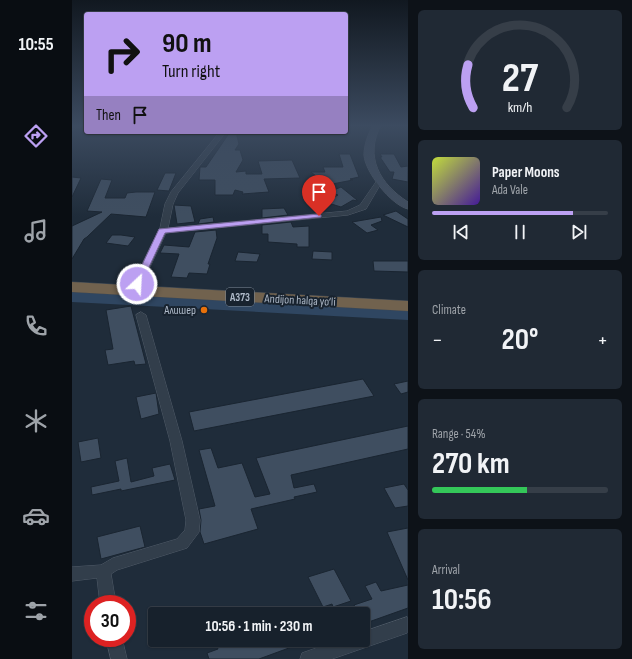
<!DOCTYPE html>
<html lang="en">
<head>
<meta charset="utf-8">
<style>
  :root { --surface:#17212c; --page:#202934; --text:#f1f3f6; --muted:#9ea3a9; --line:#363e48; --accent:#bca0f2 }
  body { margin:0; font-family:"Sofia Sans Condensed",sans-serif; background:var(--page); color:var(--text); height:100vh; display:flex; flex-direction:column; font-size:15px; white-space:nowrap }
  * { box-sizing:border-box; margin:0 }
  p { font-size:13px; color:var(--muted) }
  .icon { flex:none; width:22px; height:22px; fill:none; stroke:currentColor; stroke-width:2; stroke-linecap:round; stroke-linejoin:round }
  .map { position:relative; flex:1; overflow:hidden }
  .drawer { display:flex; flex-direction:column; gap:10px; padding:10px; background:#0d1218; width:224px }
  .drawer>* { flex:none }
  .hud { position:absolute; left:12px; top:12px; width:264px; height:122px; border-radius:4px; box-shadow:0 1px 3px #0004,0 0 0 1px var(--line); background:#bca0f2; color:#111; overflow:hidden }
  .speed { position:absolute; left:12px; top:595px; display:flex; gap:8px; font-size:20px; font-weight:700; text-align:center }
  .speed>* { display:grid; place-content:center; width:52px; height:52px; border-radius:50%; background:var(--surface); box-shadow:0 1px 3px #0004,0 0 0 1px var(--line); line-height:1 }
  .speed .limit { border:6px solid #d22; background:#fff; color:#111 }
  .pin { position:absolute; display:grid; place-items:center; width:34px; height:34px; color:#fff; margin:-41px -17px; border-radius:50% 50% 50% 0; rotate:-45deg; box-shadow:0 0 4px #0007 }
  .pin .icon { rotate:45deg }
  .me { position:absolute; width:44px; margin:-22px; rotate:25deg; stroke-linejoin:round; filter:drop-shadow(0 0 3px #0008) }
  .turn { display:flex; align-items:center; gap:14px; height:84px; padding:0 12px; font-size:18px }
  .turn .icon { width:52px; height:52px; stroke-width:2.5 }
  .turn b { display:block; font-size:28px; line-height:34px }
  .then { display:flex; align-items:center; height:38px; padding:0 12px; background:#0003; gap:8px; font-size:15px }
  .big { font-size:30px; font-weight:700; line-height:1.1 }
  .drawer .widget { flex:1; display:flex; flex-direction:column; justify-content:center; gap:6px; min-width:0; padding:0 14px; border-radius:6px; background:var(--page) }
  .drawer .dial { align-items:center; gap:0 }
  .dial svg { height:104px; overflow:visible; fill:none; stroke:var(--line); stroke-width:7; stroke-linecap:round; text-anchor:middle }
  .dial text { fill:var(--text); stroke:none }
  .song { display:flex; align-items:center; gap:12px }
  .cover { width:48px; height:48px; border-radius:6px; background:linear-gradient(135deg,hsl(70 70% 55%),hsl(260 70% 35%)) }
  .played { height:4px; border-radius:2px; background:linear-gradient(90deg,var(--accent) 80%,var(--line) 80%) }
  .keys { display:flex; justify-content:space-around; direction:ltr }
  .heat { display:flex; justify-content:space-between; align-items:center; font-size:22px; direction:ltr }
  .charge { height:6px; border-radius:3px; background:linear-gradient(90deg,#34c759 54%,var(--line) 0) }
  .trip { position:absolute; left:76px; top:607px; width:222px; height:40px; border-radius:4px; background:var(--surface); box-shadow:0 1px 3px #0004,0 0 0 1px var(--line); font-weight:700; line-height:40px; text-align:center }
  main { display:flex; flex:1; min-height:0 }
  .menu { display:flex; flex-direction:column; width:72px; justify-content:space-around; align-items:center; background:#090d12; color:var(--muted) }
  .menu .icon { width:28px; height:28px }
  .menu .current { color:var(--accent) }
  .menu b { font-size:18px; color:var(--text) }
  .map>svg:first-child { display:block }
</style>
</head>
<body>
<main>
<nav class="menu">
<b>10:55</b>
<svg class="icon current" aria-label="directions" viewBox="0 0 24 24"><path d="M12 3l9 9-9 9-9-9zM9 14v-3h6M13 9l2 2-2 2"/></svg>
<svg class="icon" aria-label="music" viewBox="0 0 24 24"><path d="M9 18V5l10-2v13"/><circle cx="6" cy="18" r="3"/><circle cx="16" cy="16" r="3"/></svg>
<svg class="icon" aria-label="phone" viewBox="0 0 24 24"><path d="M5 4h4l2 5-3 2q2 4 5 5l2-3 5 2v4C11 20 4 13 5 4z"/></svg>
<svg class="icon" aria-label="climate" viewBox="0 0 24 24"><path d="M12 3v18M4 7l16 10M4 17L20 7"/></svg>
<svg class="icon" aria-label="car" viewBox="0 0 24 24"><path d="M5 17H2v-5l4-1 3-4h7l3 4 3 1v5h-3M9 17h6M6 11h13"/><circle cx="7" cy="17" r="2"/><circle cx="17" cy="17" r="2"/></svg>
<svg class="icon" aria-label="filters" viewBox="0 0 24 24"><path d="M4 7h16M4 17h16"/><circle cx="9" cy="7" r="2"/><circle cx="15" cy="17" r="2"/></svg>
</nav>
<div class="map">
<svg width="336" height="659" viewBox="0 0 336 659">
  <rect width="100%" height="100%" fill="#1f2c3a"/>
  <g fill="none" stroke-linecap="round" stroke-linejoin="round">
    <path fill="#2f4661" fill-rule="evenodd" d="M0,292l336,18v10l-336,-18z"/>
  </g>
  <g fill="#3f4e60" stroke="#1a2531">
    <path d="M158,132h6l3,12 -4,6h5l3,10 -7,12 10,-1v3h16l-4,-13 34,-1 8,18 -36,1 5,13 -27,2 1,-2 -8,-2 -2,5h-18v-15h-16l1,-13h6z"/>
    <path d="M267,154h11l9,23 -9,2 3,1 -26,5 -16,-13h14l-2,-5h20z"/>
    <path d="M308,154h14l7,13 7,-1v16l-16,-3 2,-7h-4l-10,-15h2z"/>
    <path d="M93,173h11l-7,18 -12,-1z"/>
    <path d="M0,177l9,1 -9,19z"/>
    <path d="M29,179l11,1 -7,18h20l2,-5 9,-1h19l-9,25 -35,-3 -24,23 -3,2 -12,20v-33l30,-14 -15,-1z"/>
    <path d="M269,187l16,13v1l-4,-1 -12,7 -16,-5 13,-7 -9,-3z"/>
    <path d="M102,205l17,1 4,16 -18,2z"/>
    <path d="M212,208l4,7 -26,3v-9z"/>
    <path d="M324,211l12,8v8l-25,-12z"/>
    <path d="M141,217l1,5 -16,2 2,-5z"/>
    <path d="M309,217l1,4 -11,4 7,5 -11,3 -15,-11z"/>
    <path d="M219,222l2,5 16,-1v21h-12v-3l-29,-2v-8h-6v-9z"/>
    <path d="M144,230l1,8 -9,26h2l-3,10 -18,-1 -2,5 -16,-1 8,-23 -19,-1 4,-8 25,2 6,-15z"/>
    <path d="M40,235h9l14,2 -7,9 -22,-3z"/>
    <path d="M241,251l19,1v8l-20,-1z"/>
    <path d="M166,252l22,2 -3,8 -22,-1z"/>
    <path d="M301,261h35v11l-34,-1z"/>
    <path d="M59,306l15,58 -11,1 -1,-4 -26,4 -3,-15 8,-1 -7,-39z"/>
    <path d="M291,379l11,17 -180,35 -5,-19z"/>
    <path d="M336,381v11l-7,2 -7,-10z"/>
    <path d="M84,393l3,21 -18,5 -5,-22z"/>
    <path d="M336,426v23l-117,26 3,13 20,-4 3,8 -23,5 1,2 -44,10 7,20 -54,15 -4,-12 1,-12 -2,-11 16,-3 -16,-56 12,-2 7,20 24,-5 13,34 15,-3 -14,-36z"/>
    <path d="M26,438l3,20 -20,4 -3,-20z"/>
    <path d="M55,458l4,24 23,-6 -2,-8 18,-4 5,16 -54,11v-2l-29,6 -1,-8 28,-6 -4,-20z"/>
    <path d="M332,484l4,6v16l-13,2 -11,-20z"/>
    <path d="M68,526l5,21 -44,12 -4,-22z"/>
    <path d="M336,528v52l-21,-48z"/>
    <path d="M262,569l17,32 -18,6 -1,-3 -9,3 -15,-30z"/>
    <path d="M304,582l5,9 27,-6v23l-45,16v-10h-4l-5,-9 18,-6 -7,-13z"/>
    <path d="M143,640h93v1l-49,18h-50l-2,-6 11,-4z"/>
  </g>
  <g fill="none" stroke-linecap="round" stroke-linejoin="round">
    <defs>
      <g id="street">
        <path d="M3,125h9l-12,5v-4z"/>
        <path d="M148,132h6l-48,61 -5,11 -5,24 179,-17 13,-6 18,-26 5,1 -17,29 -18,6 -182,18 -24,51 -5,3 -3,-1 -2,-2 28,-56 5,-24 6,-12z"/>
        <path d="M69,312l5,3 36,126 18,79 -1,12 -12,16 -70,22 -6,4 5,30h-16l-3,-26 -25,3v-14l29,-2 12,-7 64,-19 8,-9 1,-10 -16,-79 -34,-126z"/>
        <path d="M335,617v16l-75,26h-32l2,-6 37,-13h24v-8z"/>
        <path d="M34,638h16l5,21h-16z"/>
      </g>
      <path id="secondary" d="M301,125h8c-17,32 -1,59 27,77v7c-17,-4 -43,-37 -44,-54 0,-10 4,-21 9,-30z"/>
      <path id="highway" d="M0,282l336,19v10l-336,-19z"/>
    </defs>
    <use href="#street" stroke="#505b68" stroke-width="1"/>
    <use href="#secondary" stroke="#505b68" stroke-width="1"/>
    <use href="#highway" stroke="#3d4855" stroke-width="1"/>
    <use href="#street" fill="#323e4b" fill-rule="evenodd"/>
    <use href="#secondary" fill="#404d5e" fill-rule="evenodd"/>
    <use href="#highway" fill="#71624e" fill-rule="evenodd"/>
  </g>
  <linearGradient id="sky" x2="0" y2="1"><stop stop-color="#111820"/><stop offset="0.58" stop-color="#3c4b60"/><stop offset="1" stop-color="#3c4b60" stop-opacity="0"/></linearGradient>
  <rect width="336" height="217" fill="url(#sky)"/>
  <path fill="#bca0f2" stroke="#7a689d" d="M247,214l2,1v2l-156,16 -24,51 -4,3 -4,-3 26,-55z"/>
  <circle fill="#e8710a" stroke="#18232f" stroke-width="1.5" cx="132" cy="310" r="4"/>
  <g text-anchor="middle" stroke-width="4" stroke-linejoin="round" paint-order="stroke">
    <rect fill="#18232f" stroke="#808b99" stroke-width="1" x="154" y="288" width="28" height="18" rx="3"/>
    <g font-size="11" font-weight="bold" fill="#adb8c7">
      <text x="168" y="301">A373</text>
    </g>
    <g font-size="12" fill="#adb8c7" stroke="#18232f">
      <text transform="translate(228 300) rotate(3)" y="4">Andijon halqa yo‘li</text>
    </g>
    <g font-size="12" fill="#adb8c7" stroke="#18232f" text-anchor="end">
      <text x="124" y="314">Алишер</text>
    </g>
  </g>
</svg>
<div class="speed"><div class="limit">30</div></div>
<div class="pin" style="left:247px;top:216px;background:#d93025"><svg class="icon" aria-label="arrive" viewBox="0 0 24 24"><path d="M6 21V4h12l-3 4 3 4H6"/></svg></div>
<svg class="me" style="left:65px;top:284px" viewBox="-20 -20 40 40"><circle r="17" fill="#bca0f2" stroke="#fff" stroke-width="3"/><path d="M0-11L8 9 0 5-8 9z" fill="#fff"/></svg>
<div class="trip">10:56 · 1 min · 230 m</div>
<div class="hud">
<div class="turn"><svg class="icon" aria-label="right" viewBox="0 0 24 24"><path d="M7 20v-9h11M14 6l5 5-5 5"/></svg><div><b>90 m</b>Turn right</div></div>
<div class="then">Then<svg class="icon" aria-label="arrive" viewBox="0 0 24 24"><path d="M6 21V4h12l-3 4 3 4H6"/></svg></div>
</div>
</div>
<section class="drawer">
<div class="widget dial"><svg viewBox="0 0 100 80">
<path d="M14 69A42 42 0 1 1 86 69"/>
<path d="M14 69A42 42 0 0 1 10 36" stroke="#bca0f2"/>
<text x="50" y="56" font-size="32" font-weight="700">27</text>
<text x="50" y="72" font-size="11">km/h</text>
</svg></div>
<div class="widget">
<div class="song"><i class="cover"></i><div><b>Paper Moons</b><p>Ada Vale</p></div></div>
<div class="played"></div>
<div class="keys"><svg class="icon" aria-label="previous" viewBox="0 0 24 24"><path d="M18 5L8 12l10 7zM5 5v14"/></svg><svg class="icon" aria-label="pause" viewBox="0 0 24 24"><path d="M8 5v14M16 5v14"/></svg><svg class="icon" aria-label="next" viewBox="0 0 24 24"><path d="M6 5l10 7-10 7zM19 5v14"/></svg></div>
</div>
<div class="widget"><p>Climate</p>
<div class="heat"><a>−</a><b class="big">20°</b><a>+</a></div>
</div>
<div class="widget"><p>Range · 54%</p><b class="big">270 km</b><div class="charge"></div></div>
<div class="widget"><p>Arrival</p><b class="big">10:56</b></div>
</section>
</main>
</body>
</html>
